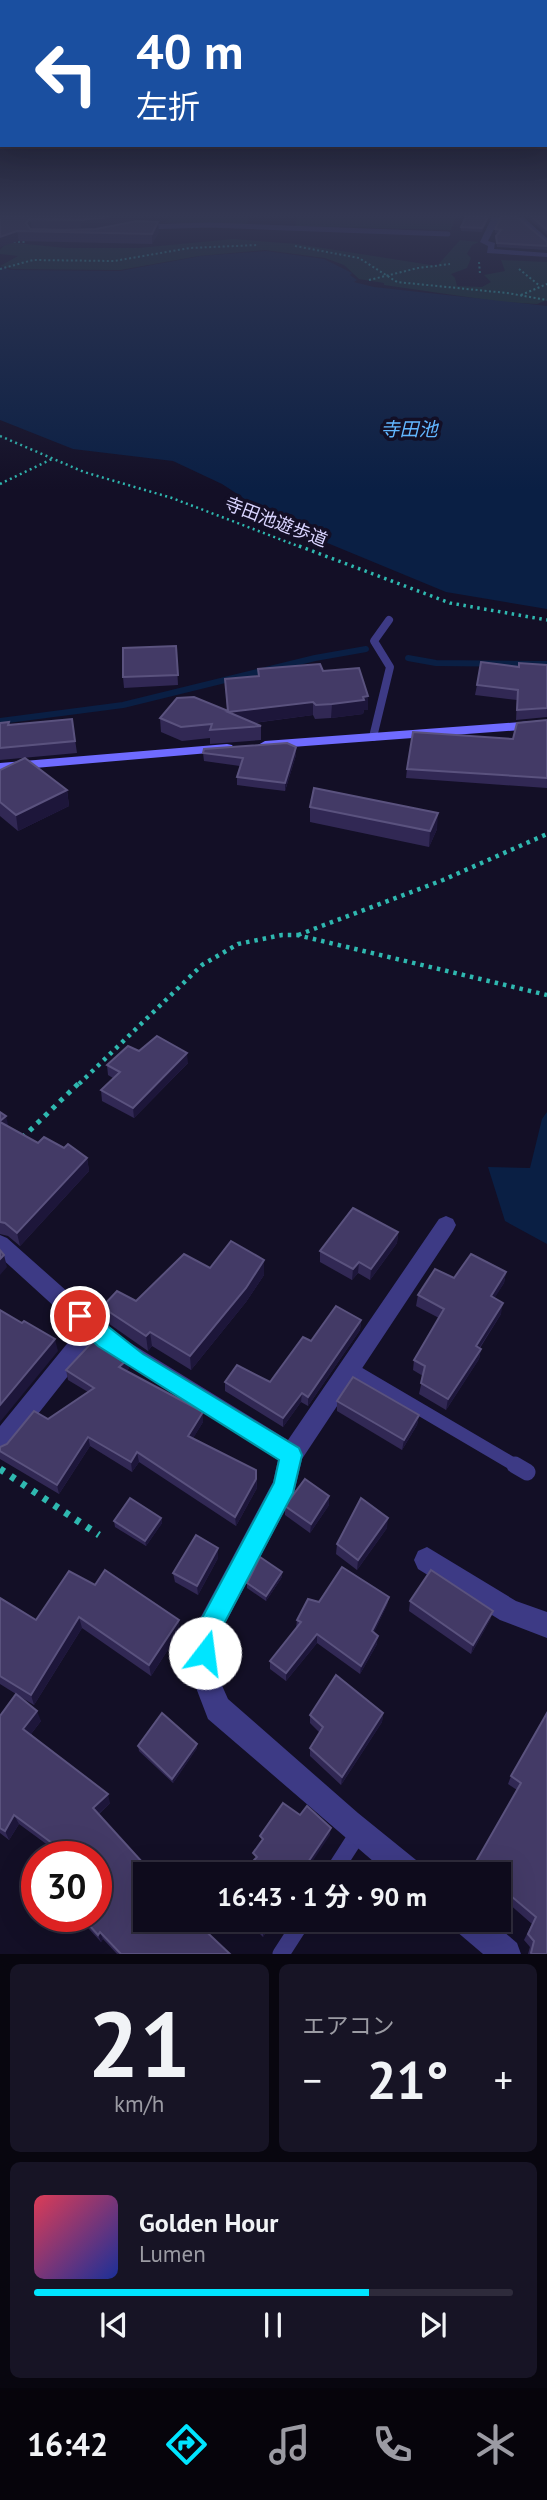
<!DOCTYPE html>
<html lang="ja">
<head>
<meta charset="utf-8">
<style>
  :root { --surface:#0e0b1c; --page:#171425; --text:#f1f3f6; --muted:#9b9ba3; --line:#2e2b3b; --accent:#00e5ff }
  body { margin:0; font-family:"PT Sans","Noto Sans JP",sans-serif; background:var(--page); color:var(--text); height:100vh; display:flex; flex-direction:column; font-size:26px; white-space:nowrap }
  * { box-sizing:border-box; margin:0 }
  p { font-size:23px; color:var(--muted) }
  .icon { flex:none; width:38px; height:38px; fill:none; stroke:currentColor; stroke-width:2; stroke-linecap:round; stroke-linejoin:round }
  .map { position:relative; height:1954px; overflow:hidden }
  .sheet { display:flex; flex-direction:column; gap:10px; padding:10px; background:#08060f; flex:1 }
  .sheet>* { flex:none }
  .banner { position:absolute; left:0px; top:0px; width:548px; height:147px; box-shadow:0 7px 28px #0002,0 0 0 2px var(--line); background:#1a4fa0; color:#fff; overflow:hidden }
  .speed { position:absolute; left:21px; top:1841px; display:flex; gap:14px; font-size:35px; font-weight:700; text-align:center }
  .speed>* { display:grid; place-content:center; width:91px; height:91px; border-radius:50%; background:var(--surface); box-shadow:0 7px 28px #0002,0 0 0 2px var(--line); line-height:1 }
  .speed .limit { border:10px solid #d22; background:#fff; color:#111 }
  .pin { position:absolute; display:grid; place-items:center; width:60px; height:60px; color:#fff; margin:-30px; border:4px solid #fff; border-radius:50%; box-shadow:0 2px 7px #0007 }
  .me { position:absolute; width:77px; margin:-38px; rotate:15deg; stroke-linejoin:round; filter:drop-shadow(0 0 5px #0008) }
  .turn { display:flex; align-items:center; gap:24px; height:147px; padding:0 21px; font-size:32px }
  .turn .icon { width:91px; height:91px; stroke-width:2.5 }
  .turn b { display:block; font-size:49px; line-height:60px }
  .big { font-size:52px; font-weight:700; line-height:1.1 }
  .sheet .card { flex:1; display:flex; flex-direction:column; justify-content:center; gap:10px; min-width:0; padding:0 24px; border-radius:10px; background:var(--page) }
  .sheet .dial { align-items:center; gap:0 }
  .dial b { font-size:91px; line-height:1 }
  .song { display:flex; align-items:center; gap:21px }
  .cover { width:84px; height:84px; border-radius:10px; background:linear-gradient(135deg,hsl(350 70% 55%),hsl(230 70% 35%)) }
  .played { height:7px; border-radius:4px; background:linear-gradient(90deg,var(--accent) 70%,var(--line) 70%) }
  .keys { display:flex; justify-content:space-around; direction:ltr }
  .heat { display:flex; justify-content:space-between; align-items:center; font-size:38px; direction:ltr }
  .sheet .tiles { flex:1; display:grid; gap:10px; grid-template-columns:1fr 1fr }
  .card:last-child { grid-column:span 2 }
  .trip { position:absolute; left:133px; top:1862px; width:378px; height:70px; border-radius:0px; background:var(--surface); box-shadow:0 7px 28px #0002,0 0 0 2px var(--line); font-weight:700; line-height:70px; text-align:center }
  .dock { display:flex; height:112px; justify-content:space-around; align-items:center; background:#06040b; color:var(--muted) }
  .dock .icon { width:49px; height:49px }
  .dock .current { color:var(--accent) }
  .dock b { font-size:32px; color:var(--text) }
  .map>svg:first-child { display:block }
</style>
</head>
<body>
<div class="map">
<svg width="547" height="1954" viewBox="0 0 547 1954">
  <rect width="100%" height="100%" fill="#130f26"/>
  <g fill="#12302f">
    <path d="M171,217h78l-2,8 -84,-2z"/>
    <path d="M297,217h159l-5,13 -155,-4z"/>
    <path d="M233,239l64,5 140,22 23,-26 19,2 -7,3 -5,9 4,4 -4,10 -16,6 4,4 2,8 25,1 9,-5 -7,-7 21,-4 -4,-11 46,2v38l-10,4 -35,-2 -118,-17v-2l-25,-4 -15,-14 -19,-7 -60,-8 -66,6 -79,14 -107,-1 -13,-3 18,-10 -18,-2v-4l7,-8 58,6h74z"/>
  </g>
  <g fill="#0a1f44">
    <path d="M266,251l58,8 28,14 -2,2 7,5 -3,2 20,5 173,19v303l-101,-17 -121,-50 -34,-10 -38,-21 -11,-14 -20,-13 -49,-23 -100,-12 -73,-29v-153l11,3 109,1 81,-15z"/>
    <path d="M547,1112v132l-42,-23 -17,-54 42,1 12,-49z"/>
  </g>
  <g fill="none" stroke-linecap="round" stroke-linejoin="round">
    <g stroke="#0a1f44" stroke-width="6">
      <path d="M408,658l28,5 111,1"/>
      <path d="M0,721l123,-16 192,-47 51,-9"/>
    </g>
    <g stroke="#2fb8b0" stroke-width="2" stroke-dasharray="2 2.5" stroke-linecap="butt">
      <path d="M0,242h25l16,-25"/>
      <path d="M295,246l64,12 38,24 110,11 40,7"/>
      <path d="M479,262l1,12"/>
      <path d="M0,269l33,-9 81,1 76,-13 68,-3"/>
      <path d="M519,269l21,17"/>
      <path d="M369,280l49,-12 32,-4"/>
      <path d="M521,295l26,-11"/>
    </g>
    <g stroke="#2fb8b0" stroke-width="2.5" stroke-dasharray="2 3.5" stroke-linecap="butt">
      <path d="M0,436l84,36 88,26 131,50"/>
      <path d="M0,484l54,-26"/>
    </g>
    <path stroke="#2fb8b0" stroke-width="3.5" stroke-dasharray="2.5 4.5" stroke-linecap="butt" d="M299,546l151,57 97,17"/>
    <g stroke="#2fb8b0" stroke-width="4.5" stroke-dasharray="3.5 5" stroke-linecap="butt">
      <path d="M298,935l145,-55 104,-46"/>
      <path d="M79,1084l123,-119 36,-21 44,-9h15l250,60"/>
    </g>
    <path stroke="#2fb8b0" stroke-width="5" stroke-dasharray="4.5 6" stroke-linecap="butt" d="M22,1138l58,-56"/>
    <path stroke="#2fb8b0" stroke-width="7" stroke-dasharray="5 8" stroke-linecap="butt" d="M0,1469l99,66"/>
    <path stroke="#3d3a85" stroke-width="5" d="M144,227l65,-2 239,9"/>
    <path stroke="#3d3a85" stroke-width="8" d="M373,737l17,-70 -16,-26 15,-21"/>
    <path stroke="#3d3a85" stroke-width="13" d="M348,1367l170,100"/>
    <g stroke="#3d3a85" stroke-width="17">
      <path d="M515,1465l12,7"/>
      <path d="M332,1874l27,-42"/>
      <path d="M281,1954l22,-34"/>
    </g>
    <g fill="#3d3a85" fill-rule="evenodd">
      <path d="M492,217h8l-12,24 7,2 -1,6 53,4v4l-60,-4 1,-7 -8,-4z"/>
      <path d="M515,217h8l24,21v6z"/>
      <path d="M446,1216l7,3 3,6 -3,6 -151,228 -8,34 -75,142 -3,37 12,27 130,114 63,51 5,10h-38l-180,-155 -18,-47 3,-39 4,-9 76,-142 5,-22 -184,-117 -86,109 -8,3v-29l79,-97 -79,-72v-22l7,3 107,95 174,107 151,-221z"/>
      <path d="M427,1547l89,54 31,11v26l-47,-18 -82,-51 -4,-9 4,-9z"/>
      <path d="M452,1920h38l27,23 4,11h-38l-27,-23z"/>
    </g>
    <g fill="#6f6bff" fill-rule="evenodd">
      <path d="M547,720v8l-282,21 -7,-4 7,-4z"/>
      <path d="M227,744l5,1 2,3 -2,3 -232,20v-8z"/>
    </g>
  </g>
  <g fill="#312854" fill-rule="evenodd">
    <path d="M0,217h142l-28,9 45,6 -7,12 -133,-3zM108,227l-12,2 -32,1 -33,-1 50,1z"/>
    <path d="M466,217h23l-7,15 -21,-1v-4z"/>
    <path d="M501,217l46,25v8l-50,-3 -1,-7v-4l2,-3h-3v-4z"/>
    <path d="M527,217h20v18z"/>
    <path d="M176,646l2,39 -54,3 -1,-11z"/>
    <path d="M547,665v52l-31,3 1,-20 -42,-5 2,-10 41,-18z"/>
    <path d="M258,669l65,2 45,39h-4l-1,4 -32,4 -16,1 -2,-4 -59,8 7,3v14l-51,4v-6l-28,3 -21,-9 -1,-14 67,-7 -2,-32 33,-3z"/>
    <path d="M72,719l5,34 -77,7v-37l9,-1v3z"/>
    <path d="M547,720v68l-141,-10 1,-9 106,-30z"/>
    <path d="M203,753l93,2 -11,36 -48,-6v-8l3,-11 -36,-5z"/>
    <path d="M0,770l67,20 2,16 -51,25 -18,-15z"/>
    <path d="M310,807l127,22 -8,18 -119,-25z"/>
    <path d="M139,1051l49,12 -54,55 -32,-17 -1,-11 12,-12 -5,-3 -1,-10z"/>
    <path d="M0,1112l8,15 30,16 26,5 23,10 2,13 -69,75 -12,-10 -8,-2z"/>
    <path d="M398,1232l-1,11 -27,37 -12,-7 -6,7 -32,-18v-11z"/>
    <path d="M264,1260v15l-18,27 -55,68 -39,-24 -4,5 -43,-30 -3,-14 34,-6 74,-33z"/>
    <path d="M506,1272l-2,11 -10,15 7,16 -21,34 1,1 -2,10 -33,51 -27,-16 4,-18 -10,-6 1,-10 25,-42 -23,-12 2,-11 36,-17z"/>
    <path d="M361,1320l-1,10 -52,76 -7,-4 -18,25 -58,-36v-9h45l41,-41z"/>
    <path d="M129,1368l-3,3 77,41v10l-10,16 63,32 1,18 -21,38 -97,-64 -7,10 -42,-26 -31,48 -59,-35v-12l7,-3 41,-25 40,-27 -20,-12 -2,-10z"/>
    <path d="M337,1401l82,14 -2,10 -15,25 -65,-39z"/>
    <path d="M329,1505l-19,28 -25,-18v-9z"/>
    <path d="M161,1518l1,5 -16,23 -31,-19 -1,-6z"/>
    <path d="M387,1528l-30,42 -21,-16 1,-10z"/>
    <path d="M218,1558l-20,37 -23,-13 -2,-9z"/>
    <path d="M69,1571l111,60 -29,45 -69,-48 -48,77 -15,-9 22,25 -10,13 79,69 -11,11 46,60 85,80h-113l-14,-15 -2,3 -24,-26h19v-59h-32l-45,-33 -10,16 -9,-7v-117l16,-22 -16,-10v-86l36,22z"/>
    <path d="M282,1577l-16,24 -19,-13v-5z"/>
    <path d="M389,1597l-2,8 -13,27 3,12 -17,30 -43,-31 -31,38 -16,-12v-8l26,-33 1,-8 22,-18z"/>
    <path d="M410,1601l83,10 -3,9 -19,34 -62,-43z"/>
    <path d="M383,1713l-1,9 -41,63 -31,-29v-8l10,-15 -10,-10v-8z"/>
    <path d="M547,1713v241h-19l2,-7 -6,-7 8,-16 -33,-29v-21h-25l-3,-2 3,-7 43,-75 -9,-6 3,-8z"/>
    <path d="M197,1744v4l-24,35 -34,-32 -1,-5z"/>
    <path d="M246,1920h28l-11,17z"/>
  </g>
  <g fill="#1d163a">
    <path d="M110,217h33l-32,10 -30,3 -1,-10z"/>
    <path d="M30,219l2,10 -3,2 -3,-8z"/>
    <path d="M158,222l1,10 -7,12v-10z"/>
    <path d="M17,231l2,10 -19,6v-10z"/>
    <path d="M368,696v14h-4l-1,4 -32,4 1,-14z"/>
    <path d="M313,702v13l-84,11 -1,-14z"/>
    <path d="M296,747v8l-11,36v-8z"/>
    <path d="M67,790l2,16 -51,25 -2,-16z"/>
    <path d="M438,813l-1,16 -8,18 1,-16z"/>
    <path d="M187,1053l1,10 -54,55 -1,-10z"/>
    <path d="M6,1116l3,13 -7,6 -2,-14z"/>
    <path d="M87,1158l2,13 -69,75 -3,-13z"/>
    <path d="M398,1232l-1,11 -27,37 1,-11z"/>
    <path d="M4,1255l3,12 -7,8v-16z"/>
    <path d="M264,1260v15l-18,27 -55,68 -1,-14z"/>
    <path d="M359,1262l-1,11 -6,7 1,-11z"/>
    <path d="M506,1272l-2,11 -15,24 2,-11z"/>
    <path d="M503,1303l-2,11 -27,42 2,-10z"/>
    <path d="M361,1320l-1,10 -52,76v-9z"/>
    <path d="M150,1332l2,14 -4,5 -2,-15z"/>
    <path d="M55,1339l3,12 -58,71v-17z"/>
    <path d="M481,1349l-2,10 -33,51 2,-11z"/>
    <path d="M128,1359l1,9 -9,9 -1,-10z"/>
    <path d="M302,1393l-1,9 -18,25v-9z"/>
    <path d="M203,1412v10l-14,23 -1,-9z"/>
    <path d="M419,1415l-2,10 -15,25 2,-10z"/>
    <path d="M88,1437l2,9 -31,48 -2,-9z"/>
    <path d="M137,1452l2,10 -7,10 -1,-10z"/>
    <path d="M256,1479l1,9 -21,38 -1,-9z"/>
    <path d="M329,1496v9l-19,28 1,-9z"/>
    <path d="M161,1518l1,5 -16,23 -1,-5z"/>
    <path d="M388,1518l-1,10 -30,42 1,-10z"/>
    <path d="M218,1548v10l-20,37 -1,-9z"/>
    <path d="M282,1572v5l-16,24v-5z"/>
    <path d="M389,1597l-2,8 -16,34 1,-8z"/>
    <path d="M493,1611l-3,9 -19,34 2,-9z"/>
    <path d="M79,1617l3,11 -48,77 -3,-10z"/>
    <path d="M179,1620l1,11 -29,45 -2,-11z"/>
    <path d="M317,1634v9l-31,38v-8z"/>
    <path d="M378,1636l-1,8 -17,30 1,-8z"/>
    <path d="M37,1711l4,10 -14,18 -4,-10z"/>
    <path d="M383,1713l-1,9 -41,63 1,-8z"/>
    <path d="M197,1744v4l-24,35 -1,-4z"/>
    <path d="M108,1794l2,9 -14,13 -3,-8z"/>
    <path d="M14,1815l5,9 -10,16 -4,-9z"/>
    <path d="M331,1828l-1,7 -26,39h-4z"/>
    <path d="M270,1920h4l-11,17v-7z"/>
    <path d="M100,1932l3,7 -2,3 -3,-7z"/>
  </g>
  <g fill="#433a66" stroke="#5a527e" stroke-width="2">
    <path d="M0,217h110l-30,3 -50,-1 -4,4 4,6 34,1 32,-1 41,-8 21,1 -6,12 -135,-3 -17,6z"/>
    <path d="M466,217h22l-6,11 -21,-1z"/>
    <path d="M501,217h16l30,25v4l-50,-3 -1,-7 5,-6 -6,-1z"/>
    <path d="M532,217h15v13z"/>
    <path d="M176,646l2,29 -55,2v-29z"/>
    <path d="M481,662l38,5v-4l28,2v43l-30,2 1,-20 -41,-5z"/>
    <path d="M320,664l3,7 36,-3 9,28 -5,1 1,3 -32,4 -16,1 -3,-3 -85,10 33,14 -51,4 2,-6 -31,3 -21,-9 17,-20 17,-1 34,14 -3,-32 34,-3 -1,-7z"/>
    <path d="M72,719l3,22 -75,7v-25l9,-1 -1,3z"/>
    <path d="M547,720v58l-140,-9 6,-37 100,7 4,-16z"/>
    <path d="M287,743l9,4 -11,36 -48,-6 6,-19 -40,-5 1,-4z"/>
    <path d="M25,758l42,32 -51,25 -16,-13v-32z"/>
    <path d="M314,788l124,25 -8,18 -120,-24z"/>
    <path d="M157,1036l30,17 -54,55 -32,-18 19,-18 -13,-7 21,-19 11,5z"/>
    <path d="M0,1112l6,4 -6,5z"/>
    <path d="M0,1122l38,21 6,-6 20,11 4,-4 19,14 -70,75 -12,-10 -5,-1z"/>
    <path d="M353,1208l45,24 -27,37 -12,-7 -6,7 -33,-18z"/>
    <path d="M231,1241l33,19 -18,28 -56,68 -40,-24 -4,4 -44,-29 15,-16 19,10 48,-47 26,14z"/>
    <path d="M0,1250l4,5 -4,4z"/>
    <path d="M471,1254l35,18 -15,24 12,7 -27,43 5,3 -33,50 -27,-16 4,-17 -11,-6 30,-51 -26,-14 17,-26 19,9z"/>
    <path d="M336,1306l25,14 -53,77 -6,-4 -19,25 -58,-36 12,-17 33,17 33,-45 8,4z"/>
    <path d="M0,1310l22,13 2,-2 31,18 -55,66z"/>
    <path d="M96,1338l32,21 -9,8 84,45 -15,24 68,34v9l-21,38 -98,-65 -6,10 -43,-25 -31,48 -57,-34v-4l7,-3 27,-33 14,8 46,-31 -28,-18z"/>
    <path d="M353,1377l66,38 -15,25 -67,-39z"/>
    <path d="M305,1479l24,17 -18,28 -26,-18z"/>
    <path d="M130,1498l31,20 -16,23 -31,-20z"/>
    <path d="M361,1498l27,20 -30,42 -21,-16z"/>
    <path d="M196,1535l22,13 -21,38 -24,-13z"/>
    <path d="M260,1557l22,15 -16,24 -19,-13z"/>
    <path d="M342,1567l47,30 -17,34 6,5 -17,30 -44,-32 -31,39 -16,-12 31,-39 -4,-2 11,-21 11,3z"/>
    <path d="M105,1570l74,50 -30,45 -70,-48 -48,78 -31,-19v-78l36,22 33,-49 26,14z"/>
    <path d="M431,1570l62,41 -20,34 -63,-44z"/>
    <path d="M336,1675l47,38 -41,64 -32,-29 13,-21 -13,-12z"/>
    <path d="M16,1694l21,17 -14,18 85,65 -15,14 60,66h-8v46h49l36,34h-109l-21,-22 -2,3 -17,-19h15v-59h-25l-57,-42 -9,16 -5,-3v-112z"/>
    <path d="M162,1713l35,31 -25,35 -34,-33z"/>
    <path d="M547,1713v241h-15l-1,-1 3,-12 -6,-7 8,-17 -37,-31v-12h-14l-11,-9 47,-82 -10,-7z"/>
    <path d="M283,1803l17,12 7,-9 24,22 -31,46h-59l16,-17 -4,-4 10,-14 -3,-3z"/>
    <path d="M252,1920h18l-7,10z"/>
  </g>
  <linearGradient id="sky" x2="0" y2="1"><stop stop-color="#0a0815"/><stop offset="0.44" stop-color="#333752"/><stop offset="1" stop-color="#333752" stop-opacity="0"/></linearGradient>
  <rect width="547" height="490" fill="url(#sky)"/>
  <path fill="#00e5ff" stroke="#0095a6" stroke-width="2" d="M80,1308l7,2 56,44 156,94 3,7 -9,38 -75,142 -4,26 -9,4 -9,-4 -3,-8 1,-20 80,-150 5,-23 -181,-114 -25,-23 -3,-7 3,-6z"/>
  <g text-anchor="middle" stroke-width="7" stroke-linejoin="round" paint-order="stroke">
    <g font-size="18" fill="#d9d4ff" stroke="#130f26">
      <text transform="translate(276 522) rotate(21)" y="6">寺田池遊歩道</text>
    </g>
    <g font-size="19" font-style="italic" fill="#62b6ff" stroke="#130f26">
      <text x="409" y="436">寺田池</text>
    </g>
  </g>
</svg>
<div class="speed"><div class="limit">30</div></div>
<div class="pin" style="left:80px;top:1316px;background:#d93025"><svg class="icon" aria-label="arrive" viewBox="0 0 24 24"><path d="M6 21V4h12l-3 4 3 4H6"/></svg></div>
<svg class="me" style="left:205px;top:1653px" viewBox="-20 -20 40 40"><circle r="19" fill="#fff"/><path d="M0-13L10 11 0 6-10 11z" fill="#00e5ff"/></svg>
<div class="trip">16:43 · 1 分 · 90 m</div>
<div class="banner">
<div class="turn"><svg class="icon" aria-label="left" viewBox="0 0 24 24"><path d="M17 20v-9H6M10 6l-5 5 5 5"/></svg><div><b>40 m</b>左折</div></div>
</div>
</div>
<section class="sheet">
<div class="tiles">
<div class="card dial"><b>21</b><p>km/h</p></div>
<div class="card"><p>エアコン</p>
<div class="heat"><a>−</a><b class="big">21°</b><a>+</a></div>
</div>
<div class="card">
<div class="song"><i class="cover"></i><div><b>Golden Hour</b><p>Lumen</p></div></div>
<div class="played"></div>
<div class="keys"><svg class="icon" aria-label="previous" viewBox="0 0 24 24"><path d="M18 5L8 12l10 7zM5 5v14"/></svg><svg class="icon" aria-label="pause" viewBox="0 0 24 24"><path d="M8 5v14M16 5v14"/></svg><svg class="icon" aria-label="next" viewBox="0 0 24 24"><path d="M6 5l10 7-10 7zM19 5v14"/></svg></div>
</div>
</div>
</section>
<nav class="dock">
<b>16:42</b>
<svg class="icon current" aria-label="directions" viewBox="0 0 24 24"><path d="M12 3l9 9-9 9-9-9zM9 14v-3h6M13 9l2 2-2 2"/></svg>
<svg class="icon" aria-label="music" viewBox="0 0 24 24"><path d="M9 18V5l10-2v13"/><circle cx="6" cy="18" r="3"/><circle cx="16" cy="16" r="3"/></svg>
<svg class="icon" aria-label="phone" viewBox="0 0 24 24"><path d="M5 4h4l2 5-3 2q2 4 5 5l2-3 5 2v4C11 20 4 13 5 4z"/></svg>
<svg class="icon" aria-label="climate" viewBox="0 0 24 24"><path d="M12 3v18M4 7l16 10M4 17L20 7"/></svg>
</nav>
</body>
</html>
